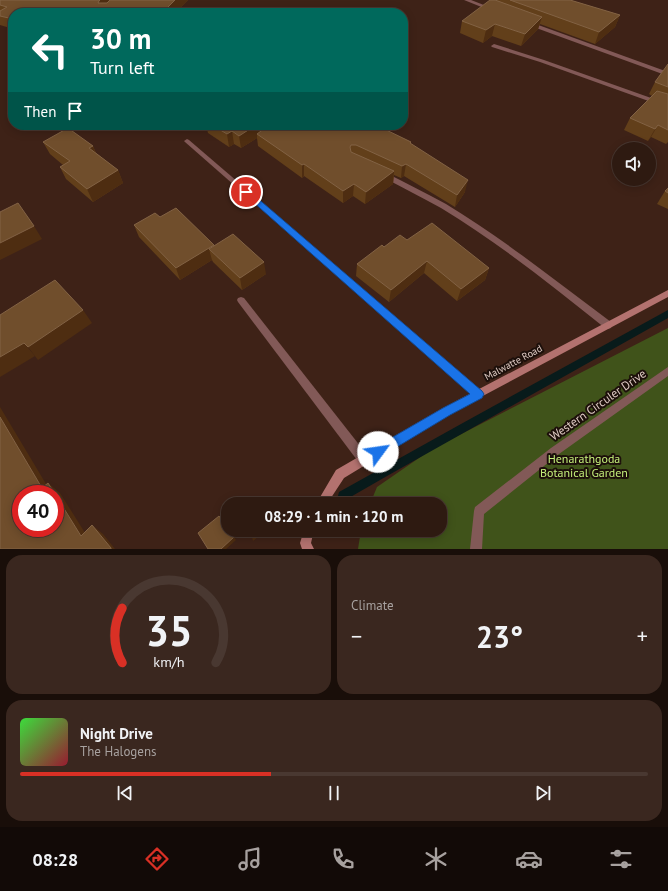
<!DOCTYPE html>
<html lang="en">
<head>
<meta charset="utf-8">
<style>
  :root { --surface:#2e1a11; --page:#3a271f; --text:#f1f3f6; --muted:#a7a19f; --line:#493831; --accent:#d93025 }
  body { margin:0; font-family:"PT Sans",sans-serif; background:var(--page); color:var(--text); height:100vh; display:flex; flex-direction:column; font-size:15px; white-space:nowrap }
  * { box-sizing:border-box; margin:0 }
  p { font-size:13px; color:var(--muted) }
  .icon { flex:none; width:22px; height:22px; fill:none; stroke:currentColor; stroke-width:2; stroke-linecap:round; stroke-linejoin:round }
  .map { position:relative; height:549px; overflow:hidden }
  .drawer { display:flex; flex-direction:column; gap:6px; padding:6px; background:#190e09; flex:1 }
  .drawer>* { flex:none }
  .hud { position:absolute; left:8px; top:8px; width:400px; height:122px; border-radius:16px; box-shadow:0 2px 10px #0003,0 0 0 1px var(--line); background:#00695c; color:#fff; overflow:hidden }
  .fabs { position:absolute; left:612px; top:142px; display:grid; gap:8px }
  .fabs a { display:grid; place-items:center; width:44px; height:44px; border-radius:50%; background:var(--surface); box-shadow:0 2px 10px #0003,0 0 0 1px var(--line); font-size:20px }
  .speed { position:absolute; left:12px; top:485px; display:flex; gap:8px; font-size:20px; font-weight:700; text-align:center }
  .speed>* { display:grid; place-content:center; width:52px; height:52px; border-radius:50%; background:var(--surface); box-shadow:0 2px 10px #0003,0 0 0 1px var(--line); line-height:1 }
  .speed .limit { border:6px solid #d22; background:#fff; color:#111 }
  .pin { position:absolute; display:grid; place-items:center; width:34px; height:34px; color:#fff; margin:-17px; border:2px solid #fff; border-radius:50%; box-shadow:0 1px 4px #0007 }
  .me { position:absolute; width:44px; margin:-22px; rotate:59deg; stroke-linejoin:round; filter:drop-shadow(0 0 3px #0008) }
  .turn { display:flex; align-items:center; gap:14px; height:84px; padding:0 16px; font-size:18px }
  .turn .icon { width:52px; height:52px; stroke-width:2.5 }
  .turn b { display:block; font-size:28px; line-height:34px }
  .then { display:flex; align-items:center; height:38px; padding:0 16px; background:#0003; gap:8px; font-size:15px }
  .big { font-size:30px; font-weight:600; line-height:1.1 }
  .drawer .widget { flex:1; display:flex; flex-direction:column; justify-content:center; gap:6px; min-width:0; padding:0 14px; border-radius:16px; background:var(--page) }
  .drawer .dial { align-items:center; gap:0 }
  .dial svg { height:104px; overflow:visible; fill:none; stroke:var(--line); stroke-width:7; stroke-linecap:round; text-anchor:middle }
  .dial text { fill:var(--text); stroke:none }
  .song { display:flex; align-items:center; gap:12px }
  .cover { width:48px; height:48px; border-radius:6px; background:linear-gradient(135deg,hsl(120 70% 55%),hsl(350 70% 35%)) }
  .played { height:4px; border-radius:2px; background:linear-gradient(90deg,var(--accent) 40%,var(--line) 40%) }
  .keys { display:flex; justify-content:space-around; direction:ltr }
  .heat { display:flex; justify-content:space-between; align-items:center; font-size:22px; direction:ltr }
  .drawer .tiles { flex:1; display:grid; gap:6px; grid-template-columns:1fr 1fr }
  .widget:last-child { grid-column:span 2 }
  .trip { position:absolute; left:221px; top:497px; width:226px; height:40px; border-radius:16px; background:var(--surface); box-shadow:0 2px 10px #0003,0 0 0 1px var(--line); font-weight:600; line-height:40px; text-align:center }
  .tab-bar { display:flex; height:64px; justify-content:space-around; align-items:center; background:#120a07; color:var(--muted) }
  .tab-bar .icon { width:28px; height:28px }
  .tab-bar .current { color:var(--accent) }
  .tab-bar b { font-size:18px; color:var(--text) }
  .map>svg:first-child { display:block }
</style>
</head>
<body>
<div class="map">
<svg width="668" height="549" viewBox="0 0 668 549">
  <rect width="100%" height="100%" fill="#3e2217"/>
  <path fill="#40531a" d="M668,328v221h-310l3,-19h79v-26h-70l7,-17 55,-38z"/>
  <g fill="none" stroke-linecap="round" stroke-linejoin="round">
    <path fill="#081b1b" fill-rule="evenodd" d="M668,310v8l-281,158 -40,23 -1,5h-10l3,-12 122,-68z"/>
    <g fill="#825957" fill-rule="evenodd">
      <path d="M464,0h7l23,9 -5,1z"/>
      <path d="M530,22l138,50v4l-140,-51 -1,-1z"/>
      <path d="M494,44l50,16 124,44v4l-128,-46 -48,-15 -1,-1z"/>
      <path d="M187,139l2,1 293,251 2,3 -2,3 -3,1 -3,-1 -291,-255 -1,-1z"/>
      <path d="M382,173h4c20,10 40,20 60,31 58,35 111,78 165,118l1,3 -1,3 -3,1 -3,-1c-53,-42 -106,-85 -164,-120 -20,-11 -39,-21 -59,-31l-1,-2z"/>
      <path d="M241,297l3,1 124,158 1,4 -1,4 -4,1 -4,-1 -122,-162 -1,-2 1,-2z"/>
      <path d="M668,367v9l-109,78 -75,60 -2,35h-12l4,-38 1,-4 76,-59z"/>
    </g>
    <g fill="#b3726f" fill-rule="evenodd">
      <path d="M668,290v7l-219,117 -105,64 -17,26h-11l20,-34 107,-62z"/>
      <path d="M304,530h10l-3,13 3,6h-12l-2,-6z"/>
    </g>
  </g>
  <g fill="#623f1a">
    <path d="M0,0h188l-13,13h-162v22l-3,-7 -10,-3z"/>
    <path d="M496,0h74l50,15 -5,12 -20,17 -55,-20 -2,5 -17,17 -29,-10 -9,7 -23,-10 2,-12z"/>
    <path d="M668,64v78l-2,2 -15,-7 -3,4 -24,-11 6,-12 22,-22 -3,-2 6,-12z"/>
    <path d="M159,125h16l-7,5z"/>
    <path d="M206,125h61v1l144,18 54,48 -10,15 -51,-31 -3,2 -7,-3 -1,9 -28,20 -12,-8 -10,7 -39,-27 -2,2 -44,-32 -1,-8 -16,10 -7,-4 -5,3 -21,-14z"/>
    <path d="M43,142l50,4 3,7 22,17 5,13 -30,19 -27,-23 -6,-12 3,-2 -13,-11z"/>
    <path d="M668,188v21l-11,-5 8,-13z"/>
    <path d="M160,217l54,28v1l52,28 -24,16 -29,-28 -1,-2 -32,20 -41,-43 -5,-12z"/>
    <path d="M407,240l82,28 -4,12 -28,21 -33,-28 -35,29 -33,-26 1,-12 27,-17z"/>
  </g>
  <g fill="#4e2d11">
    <path d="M100,0h16l-14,13 -4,-10 1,-2z"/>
    <path d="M175,0h13l-13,13h-13z"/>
    <path d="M620,15l-5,12 -20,17 4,-12z"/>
    <path d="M542,17l-4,12 -17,17 4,-12z"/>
    <path d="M495,24l-3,12 -9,7 3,-13z"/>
    <path d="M166,125h9l-7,5z"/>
    <path d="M256,125h11v6l-10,3v4l-16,10 -2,-12z"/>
    <path d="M658,125l-7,12 -3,4 7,-12z"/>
    <path d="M232,131l2,13 -5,3 -2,-13z"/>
    <path d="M93,146l5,13 -9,-11z"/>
    <path d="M304,164v12l-2,2v-13z"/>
    <path d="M406,164l-2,12 -3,2 1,-12z"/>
    <path d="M118,170l5,13 -30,19 -6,-13z"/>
    <path d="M394,171l-1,13 -28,20 1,-12z"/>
    <path d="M468,180l-3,12 -10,15 2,-12z"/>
    <path d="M354,184l-1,12 -10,7v-12z"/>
    <path d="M34,226l8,13 -42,21v-17z"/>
    <path d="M214,245l3,12 -8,-8 3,11 -32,20 -4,-12z"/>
    <path d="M427,261l-3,12 -35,29 2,-12z"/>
    <path d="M264,262l2,12 -24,16 -2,-12z"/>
    <path d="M489,268l-4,12 -28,21 4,-12z"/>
    <path d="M83,310l9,13 -54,37 -10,-13z"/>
    <path d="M24,343l11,13 -35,21v-20z"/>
    <path d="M0,407l52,87 -10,-6 -42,-71z"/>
    <path d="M48,483l12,10 32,51 -11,-8z"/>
    <path d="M92,525l11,9 12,15h-4z"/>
    <path d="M260,530h6l-13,11 -1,-4z"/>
    <path d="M234,537l2,3 -10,9h-5z"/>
  </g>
  <g fill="#704e2c" stroke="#826244">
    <path d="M0,0h100l-1,1 -1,2h9l3,-3h65l-13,13h-149v6l-13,-3v-5l7,-4 -7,-2z"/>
    <path d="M490,0h5l47,17 -17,17 -30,-10 -9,6 -24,-9z"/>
    <path d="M510,0h60l50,15 -21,17z"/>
    <path d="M13,25v3l-4,-1z"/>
    <path d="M668,64v23l-13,-5z"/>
    <path d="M657,91l11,3v36l-10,-5 -3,4 -25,-11z"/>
    <path d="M212,125h44l-17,11 -7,-5 -5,3z"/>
    <path d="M269,125h107l35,17 -1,1 58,37 -11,15 -51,-31 -4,2 -46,-21h-5l-1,2 1,5 43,19 -28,21 -12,-8 -11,7 -39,-27 -2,1 -45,-31z"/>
    <path d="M68,128l25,18 -4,2 29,22 -31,19 -27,-22 10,-6 -27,-19z"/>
    <path d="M668,188v5l-3,-2z"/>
    <path d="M18,203l16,23 -34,17v-31z"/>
    <path d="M176,208l38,37 -38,23 -42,-43 21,-12 5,4z"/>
    <path d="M432,223l57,45 -28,21 -34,-28 -36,29 -34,-26 25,-19 2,2 16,-12 7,5z"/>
    <path d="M233,234l31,28 -24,16 -31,-29z"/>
    <path d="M55,280l28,30 -55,37 -4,-4 -24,14v-42z"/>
    <path d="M0,417l42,71 6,-5 7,11h-34v34h34v-34l26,42 11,-11 19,23v1h-111z"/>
    <path d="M260,497l5,7h-14z"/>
    <path d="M219,516l9,12v2h2l4,7 -13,12h-13l-10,-16z"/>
    <path d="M247,530h13l-8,7z"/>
  </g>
  <path fill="#1a73e8" stroke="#114b97" d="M246,189l2,1 234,201 2,3 -2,4 -32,17 -68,41 -4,1 -4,-1 -2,-4 2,-4 69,-40 27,-14 -227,-201v-3z"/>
  <g text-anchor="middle" stroke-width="4" stroke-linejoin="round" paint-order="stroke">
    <g font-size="10" fill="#e0ccc5" stroke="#1c0f0a">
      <text transform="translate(513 362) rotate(-28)" y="4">Malwatte Road</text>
    </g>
    <g font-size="12" fill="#e0ccc5" stroke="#1c0f0a">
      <text transform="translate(598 405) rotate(-35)" y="4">Western Circuler Drive</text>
    </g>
    <g font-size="12" fill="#c4ef7a" stroke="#1c0f0a">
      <text x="584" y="463">Henarathgoda<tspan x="584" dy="14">Botanical Garden</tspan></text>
    </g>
  </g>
</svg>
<div class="fabs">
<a><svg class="icon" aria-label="sound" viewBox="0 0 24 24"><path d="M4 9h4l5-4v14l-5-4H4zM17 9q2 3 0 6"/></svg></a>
</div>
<div class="speed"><div class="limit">40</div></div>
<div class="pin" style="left:246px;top:192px;background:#d93025"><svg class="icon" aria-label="arrive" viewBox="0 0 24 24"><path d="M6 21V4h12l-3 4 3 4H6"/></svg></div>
<svg class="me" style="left:378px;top:452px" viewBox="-20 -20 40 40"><circle r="19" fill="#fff"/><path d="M0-13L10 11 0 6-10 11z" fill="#1a73e8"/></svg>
<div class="trip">08:29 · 1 min · 120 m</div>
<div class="hud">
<div class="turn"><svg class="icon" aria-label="left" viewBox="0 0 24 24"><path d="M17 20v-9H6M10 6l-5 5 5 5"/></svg><div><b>30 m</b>Turn left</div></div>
<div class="then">Then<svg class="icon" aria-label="arrive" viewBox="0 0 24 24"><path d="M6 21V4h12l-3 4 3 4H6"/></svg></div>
</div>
</div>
<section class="drawer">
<div class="tiles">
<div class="widget dial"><svg viewBox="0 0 100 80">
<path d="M14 69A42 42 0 1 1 86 69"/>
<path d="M14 69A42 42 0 0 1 14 27" stroke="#d93025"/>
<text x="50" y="56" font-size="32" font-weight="700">35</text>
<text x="50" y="72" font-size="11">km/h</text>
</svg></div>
<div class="widget"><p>Climate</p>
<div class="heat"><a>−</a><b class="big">23°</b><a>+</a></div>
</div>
<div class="widget">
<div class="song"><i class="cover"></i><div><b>Night Drive</b><p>The Halogens</p></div></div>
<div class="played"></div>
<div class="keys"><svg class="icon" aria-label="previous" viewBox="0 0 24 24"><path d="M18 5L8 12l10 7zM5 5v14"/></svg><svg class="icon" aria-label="pause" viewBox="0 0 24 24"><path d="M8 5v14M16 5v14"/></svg><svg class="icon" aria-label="next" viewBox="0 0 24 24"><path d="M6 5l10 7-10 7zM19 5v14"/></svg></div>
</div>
</div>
</section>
<nav class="tab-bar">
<b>08:28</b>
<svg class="icon current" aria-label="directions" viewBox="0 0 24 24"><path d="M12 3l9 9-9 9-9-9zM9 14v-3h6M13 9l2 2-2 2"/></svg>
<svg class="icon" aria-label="music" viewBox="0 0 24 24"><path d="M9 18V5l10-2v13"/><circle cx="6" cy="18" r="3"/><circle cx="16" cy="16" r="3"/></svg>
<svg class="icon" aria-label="phone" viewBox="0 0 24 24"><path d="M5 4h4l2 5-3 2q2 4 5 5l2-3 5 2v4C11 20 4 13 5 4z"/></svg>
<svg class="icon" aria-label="climate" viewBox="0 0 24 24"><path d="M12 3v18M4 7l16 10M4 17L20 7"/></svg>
<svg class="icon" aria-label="car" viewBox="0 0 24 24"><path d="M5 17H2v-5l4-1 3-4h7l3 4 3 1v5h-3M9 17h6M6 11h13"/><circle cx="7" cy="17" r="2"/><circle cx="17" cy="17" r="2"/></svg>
<svg class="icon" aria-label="filters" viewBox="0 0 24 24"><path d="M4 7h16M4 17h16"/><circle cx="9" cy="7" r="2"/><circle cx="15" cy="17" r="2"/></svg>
</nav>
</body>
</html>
